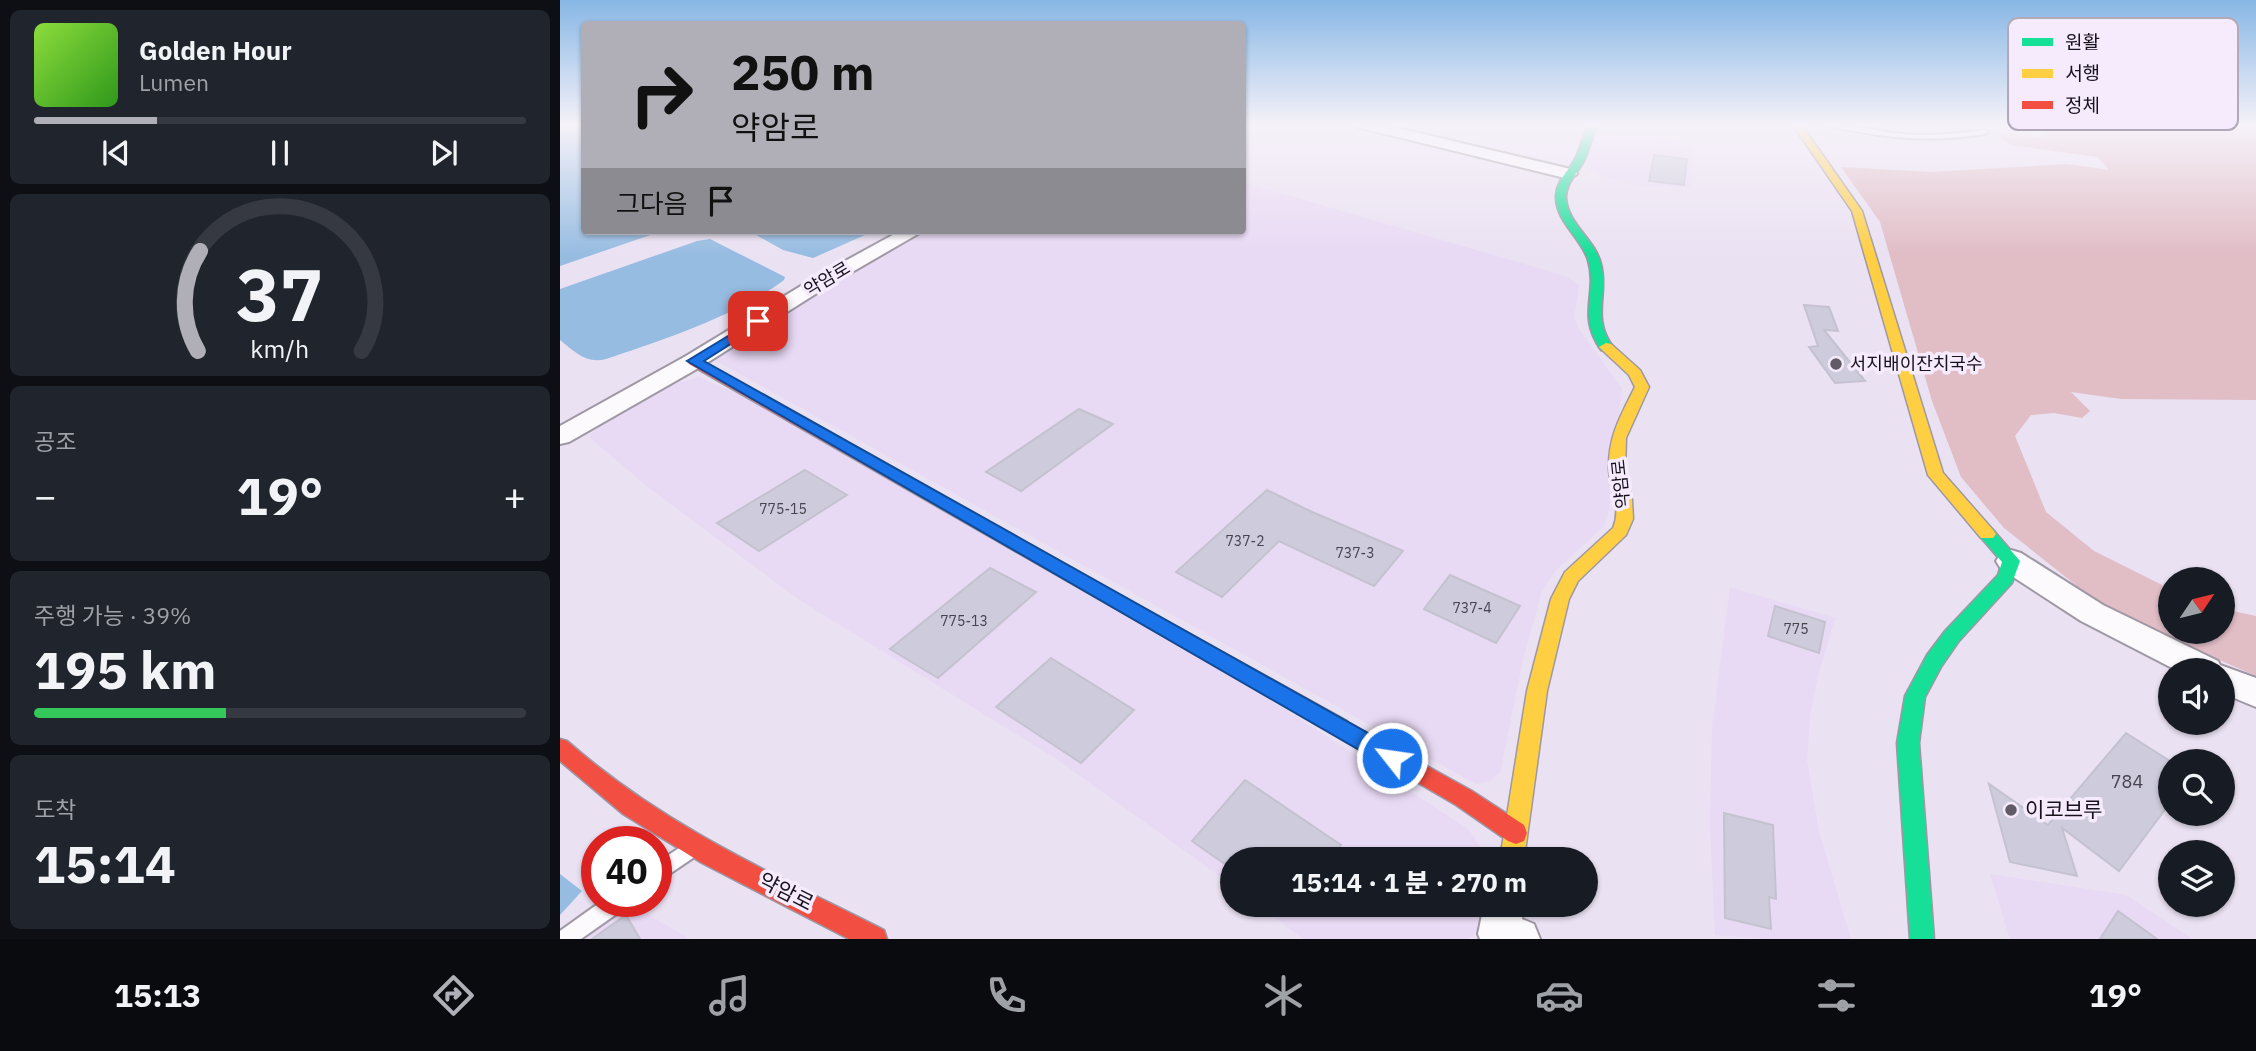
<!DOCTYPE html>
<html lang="ko">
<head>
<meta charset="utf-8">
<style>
  :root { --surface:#171b24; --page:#20242c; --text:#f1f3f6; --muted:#9ea1a6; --line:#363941; --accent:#b0aeb6 }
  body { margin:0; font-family:"IBM Plex Sans","Noto Sans KR",sans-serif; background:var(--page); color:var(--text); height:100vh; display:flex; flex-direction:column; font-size:26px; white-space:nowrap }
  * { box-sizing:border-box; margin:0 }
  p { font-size:23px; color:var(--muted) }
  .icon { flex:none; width:38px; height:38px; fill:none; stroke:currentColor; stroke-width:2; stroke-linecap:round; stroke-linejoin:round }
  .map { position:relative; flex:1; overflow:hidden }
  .drawer { display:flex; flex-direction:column; gap:10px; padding:10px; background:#0d0f14; width:560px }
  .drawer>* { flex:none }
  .top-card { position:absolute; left:21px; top:21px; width:665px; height:214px; border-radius:7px; box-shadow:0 2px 5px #0004; background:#b0aeb6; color:#111; overflow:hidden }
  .needle { width:46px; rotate:55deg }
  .controls { position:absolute; left:1598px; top:567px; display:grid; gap:14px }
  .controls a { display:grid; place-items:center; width:77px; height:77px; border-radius:50%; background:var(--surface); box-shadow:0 2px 5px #0004; font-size:35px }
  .speed { position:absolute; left:21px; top:826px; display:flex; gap:14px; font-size:35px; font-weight:700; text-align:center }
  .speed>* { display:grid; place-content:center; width:91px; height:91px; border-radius:50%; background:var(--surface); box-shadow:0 2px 5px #0004; line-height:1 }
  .speed .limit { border:10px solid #d22; background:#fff; color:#111 }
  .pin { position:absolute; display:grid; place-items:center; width:60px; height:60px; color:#fff; margin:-30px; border-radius:14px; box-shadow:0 4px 10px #0006 }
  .me { position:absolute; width:77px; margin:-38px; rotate:300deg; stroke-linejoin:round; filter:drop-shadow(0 0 5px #0008) }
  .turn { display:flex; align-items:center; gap:24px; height:147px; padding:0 35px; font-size:32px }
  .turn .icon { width:91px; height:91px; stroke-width:2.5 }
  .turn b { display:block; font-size:49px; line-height:60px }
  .then { display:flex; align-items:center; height:66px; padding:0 35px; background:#0003; gap:14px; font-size:26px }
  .big { font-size:52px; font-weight:800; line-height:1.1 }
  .drawer .tile { flex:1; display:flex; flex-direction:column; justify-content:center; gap:10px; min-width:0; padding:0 24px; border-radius:10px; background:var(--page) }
  .drawer .dial { align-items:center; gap:0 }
  .dial svg { height:182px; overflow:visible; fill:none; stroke:var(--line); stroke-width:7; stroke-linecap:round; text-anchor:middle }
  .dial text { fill:var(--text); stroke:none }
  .song { display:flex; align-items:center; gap:21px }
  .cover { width:84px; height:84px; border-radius:10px; background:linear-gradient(135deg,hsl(90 70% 55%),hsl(110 70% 35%)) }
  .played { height:7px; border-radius:4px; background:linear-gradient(90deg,var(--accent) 25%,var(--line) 25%) }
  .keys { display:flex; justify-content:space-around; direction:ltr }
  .heat { display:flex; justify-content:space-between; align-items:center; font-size:38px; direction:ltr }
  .charge { height:10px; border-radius:5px; background:linear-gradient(90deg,#34c759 39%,var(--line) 0) }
  .trip { position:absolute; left:660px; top:847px; width:378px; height:70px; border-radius:35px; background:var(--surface); box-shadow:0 2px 5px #0004; font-weight:800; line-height:70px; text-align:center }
  .dock { display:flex; height:112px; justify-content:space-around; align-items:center; background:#090b0e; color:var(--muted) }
  .dock .icon { width:49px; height:49px }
  .dock .selected { color:var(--accent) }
  .dock b { font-size:32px; color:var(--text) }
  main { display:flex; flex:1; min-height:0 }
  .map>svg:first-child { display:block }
</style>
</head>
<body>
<main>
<section class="drawer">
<div class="tile">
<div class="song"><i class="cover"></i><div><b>Golden Hour</b><p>Lumen</p></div></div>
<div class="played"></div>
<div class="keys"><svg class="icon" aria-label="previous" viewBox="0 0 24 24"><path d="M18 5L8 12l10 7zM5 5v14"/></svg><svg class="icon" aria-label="pause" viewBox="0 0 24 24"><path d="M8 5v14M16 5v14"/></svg><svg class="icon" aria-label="next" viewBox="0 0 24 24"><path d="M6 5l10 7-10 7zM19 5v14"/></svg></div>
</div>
<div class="tile dial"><svg viewBox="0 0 100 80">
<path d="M14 69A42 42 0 1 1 86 69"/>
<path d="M14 69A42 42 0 0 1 15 25" stroke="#b0aeb6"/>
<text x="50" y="56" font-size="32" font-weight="700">37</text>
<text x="50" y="72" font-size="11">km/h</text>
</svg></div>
<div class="tile"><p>공조</p>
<div class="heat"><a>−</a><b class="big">19°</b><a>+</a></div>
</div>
<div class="tile"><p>주행 가능 · 39%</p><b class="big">195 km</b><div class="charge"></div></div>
<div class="tile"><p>도착</p><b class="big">15:14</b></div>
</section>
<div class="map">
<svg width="1696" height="939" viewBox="0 0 1696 939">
  <rect width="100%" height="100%" fill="#eae1f2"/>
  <g fill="#e8d9f4">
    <path d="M1037,129l64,9 31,8v41l-54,-1 -36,-10 -13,-7 -2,-3z"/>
    <path d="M683,182l322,94 14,9 -5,33 4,9 44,62 -14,127 -5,11 -46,42 -15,22 -19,68 -23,114 -10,8 -14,3 -763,-425 107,-72 101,-56h321z"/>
    <path d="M139,377l39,17 481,272 249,163 21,30h-257v26l-174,-125 -260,-161 -150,-112 -59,-50 8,-9 74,-43z"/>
    <path d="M1170,587l105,31 -17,58 -8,40 -3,44 12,72 32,107h-85l-51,-4 -5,-109 2,-99z"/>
    <path d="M1430,874l136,21 66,44h-182z"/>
    <path d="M71,905l59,34h-108z"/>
    <path d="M698,905h234l-7,23 -18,11h-164z"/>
  </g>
  <path fill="#e1bdc6" d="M1503,124h49l77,9 -3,-9h70v276l-135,-1 -50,-7 19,19 -8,7 -28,-5 -23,2 -16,21 31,76 48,39 76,38v43h52l1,-23 33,7v60l-96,-42 -68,-36 -88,-70 -43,-51 -29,-76 -52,-179 -39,-55 90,5 136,-8 42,6 -11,-13 -81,-11 -10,-3 -8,-8 11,-3 28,6z"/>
  <g fill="#96bce1">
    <path d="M0,124h24v107h78l-102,35z"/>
    <path d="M189,231h125l-61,27 -30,-8z"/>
    <path d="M150,239l75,38 -1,3c-46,35 -123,61 -178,79 -20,5 -31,-7 -46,-19v-51l137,-48z"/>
    <path d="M0,874l22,17 -22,24z"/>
  </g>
  <g fill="#cdcbdc" stroke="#c5c2d0" stroke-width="2">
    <path d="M1094,155l33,4 -3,26 -35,-4z"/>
    <path d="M1244,305l25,2 9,24 -14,-1 41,51 -30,2 -26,-36 9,-1z"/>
    <path d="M519,409l34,15 -92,67 -35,-19z"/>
    <path d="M245,470l42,25 -88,56 -42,-28z"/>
    <path d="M707,490l43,21 93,40 -29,35 -95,-45 -57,56 -46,-25z"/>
    <path d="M430,568l46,24 -98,86 -48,-29z"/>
    <path d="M890,575l70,31 -24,37 -72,-34z"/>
    <path d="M1215,606l50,16 -6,31 -51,-17z"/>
    <path d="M491,658l83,52 -53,53 -85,-56z"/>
    <path d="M1566,733l44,28v42l-51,68 -57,-43 15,48 -67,-14 -21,-78 59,41z"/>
    <path d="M685,780l96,65 -11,14h-98v10l-40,-28z"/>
    <path d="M1164,813l49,12 3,74 -7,-2 2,32 -46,-11z"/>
    <path d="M1558,911l39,28h-57z"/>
    <path d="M66,915l14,24h-48z"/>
  </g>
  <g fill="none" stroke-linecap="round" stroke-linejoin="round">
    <defs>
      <g id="lane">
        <path d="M1268,124c22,0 43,6 65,9 31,4 61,1 92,-3l4,2 -4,2c-43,7 -82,6 -125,-2 -10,-2 -23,-3 -32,-8z"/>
        <path d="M127,843l6,3 3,6 -3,6 -37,25v-20z"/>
        <path d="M42,901h25l-2,7 -44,31h-21v-8z"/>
      </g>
      <g id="street">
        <path d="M794,124h27l194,46 2,4 -8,5 -212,-52z"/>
        <path d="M340,231h23l-95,55 -126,80 -133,76 -9,2v-18l126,-70 128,-78z"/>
        <path d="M1451,550l10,3 82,52 115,56 2,4 36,13v29l-34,-14v-23h-46l-95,-49 -80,-52 -5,-8 5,-8z"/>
        <path d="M924,905h40l-2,14 12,5 6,15h-60l-2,-5z"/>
      </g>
      <g id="fast">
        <path d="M1029,124h10c-7,11 -9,24 -14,35 -6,13 -19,23 -19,38 1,27 29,42 35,67 8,31 -10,53 12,83l-7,4 -5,-1c-25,-36 -3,-55 -13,-90 -7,-22 -31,-37 -32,-62 -1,-16 12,-26 19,-39 6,-11 7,-24 14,-35z"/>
        <path d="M1427,528l6,2 27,31 -8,22 -53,58 -18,26 -16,30 -6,46 15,196h-24l-13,-196 8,-47 22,-41 18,-24 53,-56 4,-13 -24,-28 3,-4z"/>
        <path d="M454,537l333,184 3,6 -3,6 -7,3 -7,-3 -325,-186 -3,-4 3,-4z"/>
      </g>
      <g id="slow">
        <path d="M1232,124h9l61,87 81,262 50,57 3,4 -3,4h-12l-53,-63 -76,-264z"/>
        <path d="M1046,343l5,1 29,26 9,17 -23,51 -1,33 7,29 1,19 -7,16 -48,46 -9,18 -22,92 -23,168h-24l27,-168 24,-92 14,-27 48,-44c9,-21 -3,-38 -4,-59 -1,-32 12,-54 26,-82l-6,-12 -30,-28z"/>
      </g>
      <g id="jam">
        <path d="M134,357l326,182 3,4 -3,4h-12l-319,-183 -2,-3z"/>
        <path d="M780,718l132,73 52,34 3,8 -3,8 -8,3 -8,-3 -52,-36 -123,-72 -3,-6 3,-6z"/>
        <path d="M0,739l7,2c97,85 204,132 317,189l3,9h-38l-147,-76 -79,-49 -63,-53z"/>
      </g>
    </defs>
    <use href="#lane" stroke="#9f98a4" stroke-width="4"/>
    <use href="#street" stroke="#9f98a4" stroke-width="4"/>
    <use href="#fast" stroke="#9f98a4" stroke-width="3"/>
    <use href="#slow" stroke="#9f98a4" stroke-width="3"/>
    <use href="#jam" stroke="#9f98a4" stroke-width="3"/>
    <use href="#lane" fill="#fcfafd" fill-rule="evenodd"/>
    <use href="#street" fill="#fcfafd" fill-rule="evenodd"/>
    <use href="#fast" fill="#16e098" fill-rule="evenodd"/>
    <use href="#slow" fill="#ffcf43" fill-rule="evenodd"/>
    <use href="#jam" fill="#f24e42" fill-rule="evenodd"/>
  </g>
  <linearGradient id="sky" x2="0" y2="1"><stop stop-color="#87b7e5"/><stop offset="0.49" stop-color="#f6f2f9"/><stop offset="1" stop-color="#f6f2f9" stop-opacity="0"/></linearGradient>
  <rect width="1696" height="255" fill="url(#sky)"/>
  <path fill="#1a73e8" stroke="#114b97" stroke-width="2" d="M198,318l6,3 -2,3 -58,37 696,390 3,7 -3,7 -8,3 -7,-3 -698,-404z"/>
  <g fill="#615a67" stroke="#f5ebfd" stroke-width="2.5">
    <circle cx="1276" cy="364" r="7"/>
    <circle cx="1451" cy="810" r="7"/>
  </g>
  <g text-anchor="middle" stroke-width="7" stroke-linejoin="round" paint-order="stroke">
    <g font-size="14" fill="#48434f">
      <text x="223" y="514">775-15</text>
      <text x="685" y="546">737-2</text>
      <text x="795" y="558">737-3</text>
      <text x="912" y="613">737-4</text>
      <text x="404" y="626">775-13</text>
      <text x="1236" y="634">775</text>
    </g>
    <g font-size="18" fill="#17121c" stroke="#f5ebfd">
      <text transform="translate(267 279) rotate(-31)" y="6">약암로</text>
      <text transform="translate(1061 484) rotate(-96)" y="6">약암로</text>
    </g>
    <g font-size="18" fill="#17121c" stroke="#f5ebfd" text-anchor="start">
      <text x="1290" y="370">서지배이잔치국수</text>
    </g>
    <g font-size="18" fill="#48434f">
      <text x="1567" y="788">784</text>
    </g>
    <g font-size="21" fill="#17121c" stroke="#f5ebfd" text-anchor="start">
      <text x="1465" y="817">이코브루</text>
    </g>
    <g font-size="21" fill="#17121c" stroke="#f5ebfd">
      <text transform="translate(226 892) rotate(27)" y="7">약암로</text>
    </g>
  </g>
  <rect x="1448" y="18" width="230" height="112" rx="10" fill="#f5ebfd" stroke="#b2aaba" stroke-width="2"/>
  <rect x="1462" y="38" width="31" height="8" fill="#16e098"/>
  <rect x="1462" y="69" width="31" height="9" fill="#ffcf43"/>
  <rect x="1462" y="101" width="31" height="8" fill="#f24e42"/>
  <g font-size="19" fill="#17121c">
    <text x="1505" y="49">원활</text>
    <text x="1505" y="80">서행</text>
    <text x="1505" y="112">정체</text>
  </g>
</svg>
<div class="controls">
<a><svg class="needle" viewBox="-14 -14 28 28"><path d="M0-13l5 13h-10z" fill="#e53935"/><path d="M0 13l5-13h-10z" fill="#9ea1a6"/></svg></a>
<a><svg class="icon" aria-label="sound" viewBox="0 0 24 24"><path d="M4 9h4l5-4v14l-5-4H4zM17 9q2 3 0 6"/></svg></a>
<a><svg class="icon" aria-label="search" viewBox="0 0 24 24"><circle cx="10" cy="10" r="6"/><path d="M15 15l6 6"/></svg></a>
<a><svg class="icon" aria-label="layers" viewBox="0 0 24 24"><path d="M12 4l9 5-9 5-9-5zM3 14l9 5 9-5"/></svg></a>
</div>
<div class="speed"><div class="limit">40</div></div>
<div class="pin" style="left:198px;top:321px;background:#d93025"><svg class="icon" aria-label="arrive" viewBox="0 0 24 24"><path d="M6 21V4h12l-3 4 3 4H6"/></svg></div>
<svg class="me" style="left:832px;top:758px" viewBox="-20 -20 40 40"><circle r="17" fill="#1a73e8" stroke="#fff" stroke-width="3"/><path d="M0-11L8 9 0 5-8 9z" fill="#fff"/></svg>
<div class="trip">15:14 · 1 분 · 270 m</div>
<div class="top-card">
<div class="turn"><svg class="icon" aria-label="right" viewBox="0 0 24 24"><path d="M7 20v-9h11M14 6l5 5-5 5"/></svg><div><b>250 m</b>약암로</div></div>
<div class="then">그다음<svg class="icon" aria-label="arrive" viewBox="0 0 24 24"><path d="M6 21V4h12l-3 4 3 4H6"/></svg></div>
</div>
</div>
</main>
<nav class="dock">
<b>15:13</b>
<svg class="icon selected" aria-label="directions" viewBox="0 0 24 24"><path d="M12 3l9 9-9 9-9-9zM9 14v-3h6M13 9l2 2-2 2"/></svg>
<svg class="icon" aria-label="music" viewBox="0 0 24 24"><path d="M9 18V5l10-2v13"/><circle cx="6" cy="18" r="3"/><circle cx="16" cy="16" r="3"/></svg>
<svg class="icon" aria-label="phone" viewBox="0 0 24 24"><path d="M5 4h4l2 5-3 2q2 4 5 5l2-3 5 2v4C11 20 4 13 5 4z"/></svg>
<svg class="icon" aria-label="climate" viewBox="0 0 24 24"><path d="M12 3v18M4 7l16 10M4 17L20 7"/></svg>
<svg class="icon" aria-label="car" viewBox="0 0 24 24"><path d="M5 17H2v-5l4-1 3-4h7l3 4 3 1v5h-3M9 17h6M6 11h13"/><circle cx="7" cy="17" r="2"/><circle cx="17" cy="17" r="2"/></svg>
<svg class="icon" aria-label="filters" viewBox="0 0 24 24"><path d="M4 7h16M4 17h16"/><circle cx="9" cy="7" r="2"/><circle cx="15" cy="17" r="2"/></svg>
<b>19°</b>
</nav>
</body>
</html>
